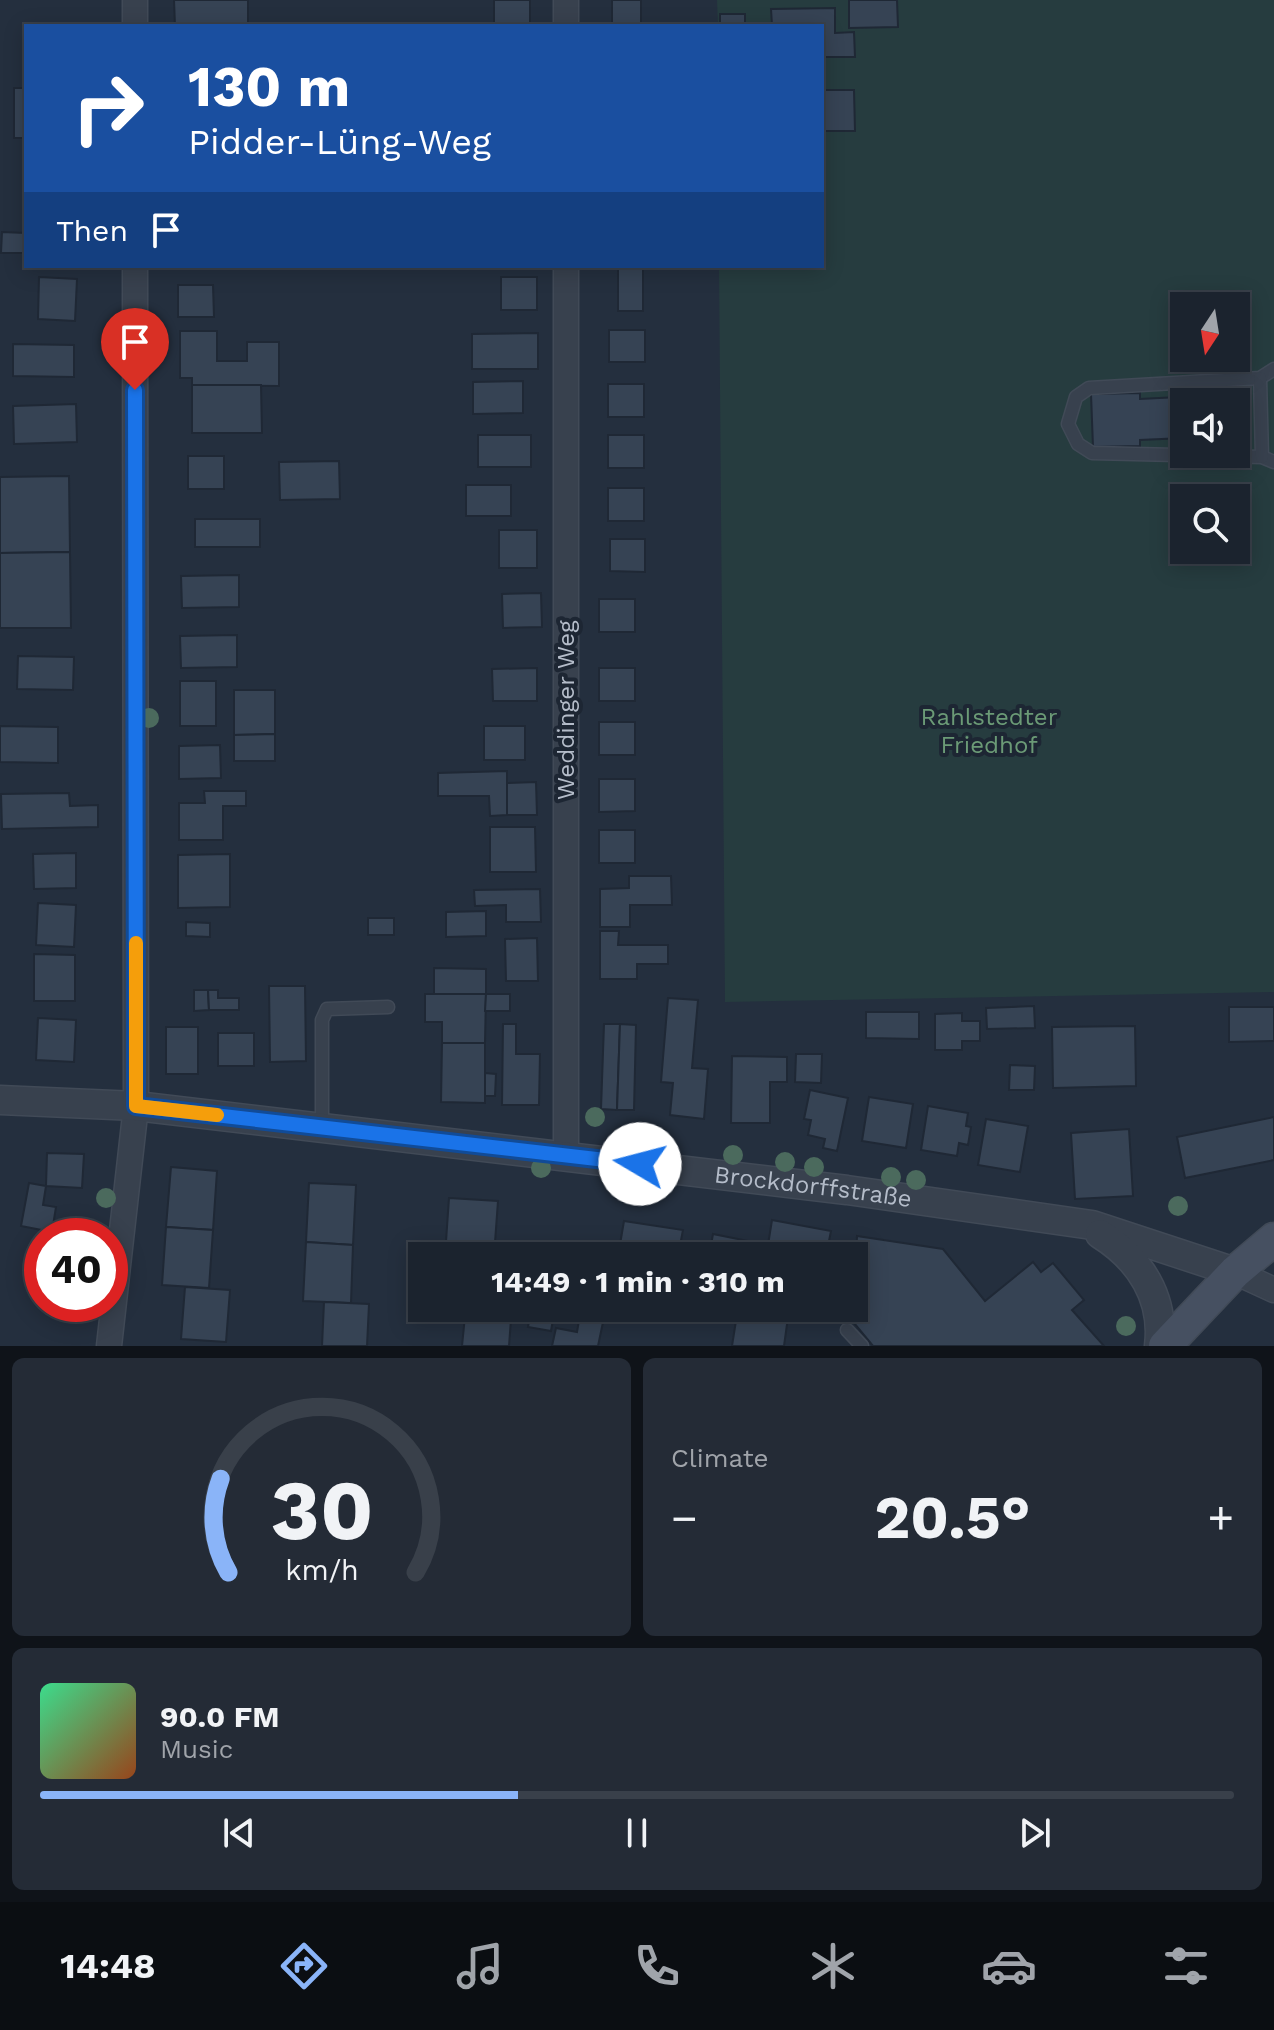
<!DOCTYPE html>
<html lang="en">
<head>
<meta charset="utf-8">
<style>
  :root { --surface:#1b232e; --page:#242b36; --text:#f1f3f6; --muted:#a0a4aa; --line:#39404a; --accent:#8ab4f8 }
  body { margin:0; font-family:"Work Sans",sans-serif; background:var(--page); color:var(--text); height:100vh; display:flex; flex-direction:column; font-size:30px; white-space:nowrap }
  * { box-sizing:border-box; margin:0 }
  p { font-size:26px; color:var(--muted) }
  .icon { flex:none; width:44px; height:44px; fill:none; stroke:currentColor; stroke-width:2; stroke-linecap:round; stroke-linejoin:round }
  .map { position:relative; height:1346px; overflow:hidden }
  .panel { display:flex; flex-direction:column; gap:12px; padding:12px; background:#0f1319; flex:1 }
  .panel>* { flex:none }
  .guide { position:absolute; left:24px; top:24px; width:800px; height:244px; border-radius:0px; box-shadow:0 4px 20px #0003,0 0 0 2px var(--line); background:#1a4fa0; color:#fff; overflow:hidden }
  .needle { width:52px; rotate:192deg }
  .controls { position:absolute; left:1170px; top:292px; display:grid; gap:16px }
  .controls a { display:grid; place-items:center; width:80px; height:80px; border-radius:0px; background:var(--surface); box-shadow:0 4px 20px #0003,0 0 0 2px var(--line); font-size:40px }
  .speed { position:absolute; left:24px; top:1218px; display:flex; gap:16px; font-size:40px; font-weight:700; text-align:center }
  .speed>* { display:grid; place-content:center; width:104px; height:104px; border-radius:50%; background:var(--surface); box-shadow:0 4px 20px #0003,0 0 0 2px var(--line); line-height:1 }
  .speed .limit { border:12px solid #d22; background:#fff; color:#111 }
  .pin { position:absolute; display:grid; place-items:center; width:68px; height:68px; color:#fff; margin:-82px -34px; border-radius:50% 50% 50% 0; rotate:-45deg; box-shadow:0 0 8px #0007 }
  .pin .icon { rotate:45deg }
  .me { position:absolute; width:88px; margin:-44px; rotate:278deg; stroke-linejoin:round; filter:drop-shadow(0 0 6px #0008) }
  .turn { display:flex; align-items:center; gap:28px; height:168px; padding:0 32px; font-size:36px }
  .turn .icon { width:104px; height:104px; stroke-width:2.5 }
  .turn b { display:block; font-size:56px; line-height:68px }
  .then { display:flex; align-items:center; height:76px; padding:0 32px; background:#0003; gap:16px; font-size:30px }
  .big { font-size:60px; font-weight:700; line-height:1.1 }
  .panel .tile { flex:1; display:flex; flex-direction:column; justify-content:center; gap:12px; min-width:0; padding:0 28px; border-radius:12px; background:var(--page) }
  .panel .dial { align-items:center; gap:0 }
  .dial svg { height:208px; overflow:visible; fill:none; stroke:var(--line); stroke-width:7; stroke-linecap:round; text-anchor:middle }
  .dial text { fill:var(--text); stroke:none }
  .song { display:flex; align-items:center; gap:24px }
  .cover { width:96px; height:96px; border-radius:12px; background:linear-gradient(135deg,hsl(150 70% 55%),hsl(20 70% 35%)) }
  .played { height:8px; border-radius:4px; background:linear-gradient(90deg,var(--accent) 40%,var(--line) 40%) }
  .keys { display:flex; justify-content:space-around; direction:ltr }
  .heat { display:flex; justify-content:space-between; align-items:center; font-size:44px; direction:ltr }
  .panel .tiles { flex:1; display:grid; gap:12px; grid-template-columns:1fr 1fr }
  .tile:last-child { grid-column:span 2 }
  .trip { position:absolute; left:408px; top:1242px; width:460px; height:80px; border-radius:0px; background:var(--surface); box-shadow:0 4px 20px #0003,0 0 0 2px var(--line); font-weight:700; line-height:80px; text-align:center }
  .tab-bar { display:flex; height:128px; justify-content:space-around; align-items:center; background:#0b0e12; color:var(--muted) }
  .tab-bar .icon { width:56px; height:56px }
  .tab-bar .on { color:var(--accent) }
  .tab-bar b { font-size:36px; color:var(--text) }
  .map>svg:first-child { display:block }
</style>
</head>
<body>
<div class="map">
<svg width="1274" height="1346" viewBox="0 0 1274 1346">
  <rect width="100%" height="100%" fill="#242f3e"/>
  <path fill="#263c3f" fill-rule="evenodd" d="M717,0h557v992l-549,10 -6,-736h103v-240h-104zM1184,306h52v52h-52zM1184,402h52v52h-52zM1184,498h52v52h-52z"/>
  <g fill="#364354" stroke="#1f2835" stroke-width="2">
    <path d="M174,0h74v25l-73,1z"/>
    <rect x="494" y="0" width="36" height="26"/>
    <rect x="612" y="0" width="29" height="26"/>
    <path d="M849,0h48l1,27 -49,1z"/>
    <path d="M835,8v25l19,-1 1,25h-33v-31h-50l-1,-17z"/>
    <rect x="720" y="14" width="25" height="12"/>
    <rect x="14" y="88" width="12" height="50"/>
    <path d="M822,90h32l1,41h-33z"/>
    <path d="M2,232l24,1v20h-25z"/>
    <rect x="618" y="269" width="25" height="42"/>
    <path d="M39,277l38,2 -2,42 -37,-2z"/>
    <rect x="501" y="277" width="36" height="33"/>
    <path d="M178,285h35l1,32h-36z"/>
    <rect x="609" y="330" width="36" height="32"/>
    <path d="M180,331h37v30h30v-19h32v44l-87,-1v-7h-12z"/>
    <path d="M538,333v36h-66v-35z"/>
    <path d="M13,344l61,1v32l-61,-1z"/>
    <path d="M523,381v32l-50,1v-32z"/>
    <path d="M1231,383l1,19h-48v36l-44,2v6l-47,1 -2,-53 49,-1v6l39,-2 -1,-12z"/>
    <rect x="608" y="384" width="36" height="33"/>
    <path d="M192,385h69l1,48h-70z"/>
    <path d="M76,404l1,38 -63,2 -1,-38z"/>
    <rect x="478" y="435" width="53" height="32"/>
    <rect x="608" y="435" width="36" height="33"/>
    <rect x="188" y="456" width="36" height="33"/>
    <path d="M339,461l1,38 -60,1 -1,-38z"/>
    <path d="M69,476l1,76 -70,1v-76z"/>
    <rect x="466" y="485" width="45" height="31"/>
    <rect x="608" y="488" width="36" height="33"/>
    <rect x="195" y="519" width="65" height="28"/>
    <rect x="499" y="530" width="38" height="38"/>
    <path d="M610,539h35v33l-35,-1z"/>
    <path d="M70,552l1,76h-71v-75z"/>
    <path d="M239,575v32l-57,1 -1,-32z"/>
    <path d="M541,593l1,34 -39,1 -1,-34z"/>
    <rect x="599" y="599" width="36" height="33"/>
    <path d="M237,635v32l-56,1 -1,-32z"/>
    <path d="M18,656l56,1 -1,33 -56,-1z"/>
    <path d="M537,668v33h-44l-1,-32z"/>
    <rect x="599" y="668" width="36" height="33"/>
    <rect x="180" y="681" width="36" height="45"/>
    <path d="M234,690h41v44l-41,1z"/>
    <rect x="599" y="722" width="36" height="33"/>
    <path d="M0,726l58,1v36l-58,-1z"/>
    <rect x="484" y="726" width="41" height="34"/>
    <path d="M275,734v27h-41v-26z"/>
    <path d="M220,745l1,33 -42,1v-33z"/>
    <path d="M507,771v44l-17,1 -1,-20h-51v-23z"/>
    <path d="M599,779h36v32l-36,1z"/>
    <path d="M536,782l1,33h-30v-32z"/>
    <path d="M204,791h42v15h-23v34h-44v-37h26z"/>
    <path d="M69,793l1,13 28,-1v22l-96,2 -1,-35z"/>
    <path d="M490,827h45l1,45h-46z"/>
    <rect x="599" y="830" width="36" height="33"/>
    <path d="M76,853v35l-42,1 -1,-35z"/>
    <path d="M230,854v53l-52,1v-53z"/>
    <path d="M629,876h42l1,29h-42v22h-30v-38l29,-1z"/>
    <path d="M540,889l1,33h-35v-17l-31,1 -1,-16z"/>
    <path d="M38,903l38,2 -2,42 -38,-2z"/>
    <path d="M486,911v25l-40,1v-25z"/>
    <rect x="368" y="918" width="26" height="17"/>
    <path d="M186,922l24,1v14l-24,-1z"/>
    <path d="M600,931h19l-1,14h50v19h-31v15h-37z"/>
    <path d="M537,938l1,43h-32l-1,-42z"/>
    <path d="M34,954l41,1v46h-41z"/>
    <path d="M434,968l52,1v25h-52z"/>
    <path d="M269,986h36l1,75 -36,1z"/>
    <path d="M194,990h14l1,20 -15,1z"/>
    <path d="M208,990h10v8h21v12h-30z"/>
    <path d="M425,994h61l-1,49h-43v-21h-17z"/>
    <path d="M486,994h24v17h-25z"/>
    <path d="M668,998l30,2 -6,68 16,1 -4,50 -34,-4 3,-32 -12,-1z"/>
    <path d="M1034,1006l1,22 -48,1 -1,-21z"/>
    <path d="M1229,1007h45v34l-45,1z"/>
    <path d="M866,1012h53v27l-53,-1z"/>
    <path d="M962,1013v8h18v20h-18v9h-27v-36z"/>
    <path d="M38,1018l38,2 -2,42 -38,-2z"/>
    <path d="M503,1024h13v30h24l-1,51h-37z"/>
    <path d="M604,1024h16l-3,86 -16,-1z"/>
    <path d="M620,1024l16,1 -2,85h-17z"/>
    <path d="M1135,1026l1,60 -83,2 -1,-61z"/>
    <rect x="166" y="1027" width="32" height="47"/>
    <rect x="218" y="1033" width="36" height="33"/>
    <path d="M442,1043h43v60l-44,-1z"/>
    <path d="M796,1054h26l-1,29 -26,-1z"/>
    <path d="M732,1056l55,1v25h-17v41h-39z"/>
    <path d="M1010,1065l25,1 -1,24h-25z"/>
    <path d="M485,1073l11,1 -1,22h-10z"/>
    <path d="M810,1090l38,8 -11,53 -14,-3 2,-9 -17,-4 3,-15 -7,-1z"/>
    <path d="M869,1097l44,7 -7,44 -44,-7z"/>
    <path d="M928,1106l40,7 -2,13 5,1 -3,18 -9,-2 -2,13 -36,-6z"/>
    <path d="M1274,1117v43l-89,18 -8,-41z"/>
    <path d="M986,1119l42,7 -8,46 -42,-7z"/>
    <path d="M1129,1129l4,67 -58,3 -4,-66z"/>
    <path d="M47,1153l37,1 -2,34 -36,-2z"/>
    <path d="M171,1167l46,4 -4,59 -47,-3z"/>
    <path d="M29,1183l17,3 -3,19 13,2 -4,25 -31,-6z"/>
    <path d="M309,1183l47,2 -3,60 -47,-3z"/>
    <path d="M449,1198l49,3 -4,55h-49z"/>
    <path d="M772,1220l59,11 -5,25h-117l4,-22 55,11z"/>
    <path d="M624,1221l59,9 -5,26h-60z"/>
    <path d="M166,1227l47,3 -4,58 -47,-3z"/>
    <path d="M857,1236l86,13 42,52 48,-39 8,10 12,-9 31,37 -12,10 32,36h-231l-19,-23 4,-3 -10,-12h6z"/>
    <path d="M306,1242l47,3 -2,58 -48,-2z"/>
    <path d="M185,1287l45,3 -4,52 -45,-3z"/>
    <path d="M324,1302l45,2 -2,42h-45z"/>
    <path d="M441,1308h49v9l-49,-3z"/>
    <path d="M531,1308h24l-4,23 -23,-4z"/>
    <path d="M581,1308h25l-8,38h-46l4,-18 21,4z"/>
    <path d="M738,1308l51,2 -5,36h-52z"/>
    <path d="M465,1316l46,3 -2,27h-47z"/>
  </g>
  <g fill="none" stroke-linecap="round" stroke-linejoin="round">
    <defs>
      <g id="service">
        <path d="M1274,369l-14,9 -171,10 -13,9 -8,27 10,20 14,9 170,4 12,5"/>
        <path d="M1260,378l2,79"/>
        <path d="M322,1128v-108l5,-11 61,-2"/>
        <path d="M847,1330l15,16"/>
      </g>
      <g id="minor">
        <path d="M135,0v26"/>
        <path d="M566,0v26"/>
        <path d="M566,266v888"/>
        <path d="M1235,1272l39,18"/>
        <path d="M109,1346l27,-240 -1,-840"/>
      </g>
      <g id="tertiary">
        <path id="s1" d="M0,1100l136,6 711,84 245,35 143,47"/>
        <path d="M1100,1234c40,25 65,64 59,112"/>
      </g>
      <path id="secondary" d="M1165,1346l70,-74 39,-33"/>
    </defs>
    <use href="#service" stroke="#414a57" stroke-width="15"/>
    <use href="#minor" stroke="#414a57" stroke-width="27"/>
    <use href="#tertiary" stroke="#414a57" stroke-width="31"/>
    <use href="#secondary" stroke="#414a57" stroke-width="35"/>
    <use href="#service" stroke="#38414e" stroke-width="12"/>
    <use href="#minor" stroke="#38414e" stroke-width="24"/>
    <use href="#tertiary" stroke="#38414e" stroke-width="28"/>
    <use href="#secondary" stroke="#465061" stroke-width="32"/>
  </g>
  <g fill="#4b6a5d">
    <circle cx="149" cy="718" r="10"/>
    <circle cx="595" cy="1117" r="10"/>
    <circle cx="733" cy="1155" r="10"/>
    <circle cx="785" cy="1162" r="10"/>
    <circle cx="814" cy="1167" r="10"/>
    <circle cx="541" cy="1168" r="10"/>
    <circle cx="891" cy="1177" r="10"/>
    <circle cx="916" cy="1180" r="10"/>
    <circle cx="106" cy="1198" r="10"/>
    <circle cx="1178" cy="1206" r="10"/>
    <circle cx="1126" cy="1326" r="10"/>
  </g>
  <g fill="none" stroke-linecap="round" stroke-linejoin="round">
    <defs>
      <path id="route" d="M135,390l1,716 504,58"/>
    </defs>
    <use href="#route" stroke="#114b97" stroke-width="20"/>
    <use href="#route" stroke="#1a73e8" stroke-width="14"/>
    <path stroke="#f59e0b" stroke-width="14" d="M136,943v163l81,9"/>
  </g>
  <g text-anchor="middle" stroke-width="8" stroke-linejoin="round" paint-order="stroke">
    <g font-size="24" fill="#b4bcc9" stroke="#1d2633">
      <text transform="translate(566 710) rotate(-90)" y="8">Weddinger Weg</text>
      <text dy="8" stroke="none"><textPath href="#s1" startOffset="818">Brockdorffstraße</textPath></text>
    </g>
    <g font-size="24" fill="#6b9a76" stroke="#1d2633">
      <text x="989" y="725">Rahlstedter<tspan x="989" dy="28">Friedhof</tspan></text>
    </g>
  </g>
</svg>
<div class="controls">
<a><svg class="needle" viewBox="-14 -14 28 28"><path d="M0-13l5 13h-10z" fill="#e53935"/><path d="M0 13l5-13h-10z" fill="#a0a4aa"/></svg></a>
<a><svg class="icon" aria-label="sound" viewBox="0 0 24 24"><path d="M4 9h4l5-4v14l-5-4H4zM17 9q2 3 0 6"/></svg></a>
<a><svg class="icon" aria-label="search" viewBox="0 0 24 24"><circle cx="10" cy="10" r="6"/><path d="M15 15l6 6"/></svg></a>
</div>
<div class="speed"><div class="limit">40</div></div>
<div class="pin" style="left:135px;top:390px;background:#d93025"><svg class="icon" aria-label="arrive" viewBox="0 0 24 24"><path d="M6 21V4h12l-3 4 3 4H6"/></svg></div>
<svg class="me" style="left:640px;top:1164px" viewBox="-20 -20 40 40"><circle r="19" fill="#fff"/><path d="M0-13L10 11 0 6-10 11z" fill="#1a73e8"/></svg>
<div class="trip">14:49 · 1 min · 310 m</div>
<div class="guide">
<div class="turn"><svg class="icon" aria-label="right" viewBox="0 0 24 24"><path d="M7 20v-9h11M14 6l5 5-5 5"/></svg><div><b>130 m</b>Pidder-Lüng-Weg</div></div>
<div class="then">Then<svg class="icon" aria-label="arrive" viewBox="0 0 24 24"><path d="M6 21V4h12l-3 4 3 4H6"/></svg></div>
</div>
</div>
<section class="panel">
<div class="tiles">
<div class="tile dial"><svg viewBox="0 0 100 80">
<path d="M14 69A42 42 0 1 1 86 69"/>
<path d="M14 69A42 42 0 0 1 11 33" stroke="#8ab4f8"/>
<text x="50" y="56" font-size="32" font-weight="700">30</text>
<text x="50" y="72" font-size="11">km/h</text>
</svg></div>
<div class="tile"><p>Climate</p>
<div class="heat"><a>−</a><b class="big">20.5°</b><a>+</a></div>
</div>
<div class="tile">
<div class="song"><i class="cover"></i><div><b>90.0 FM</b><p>Music</p></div></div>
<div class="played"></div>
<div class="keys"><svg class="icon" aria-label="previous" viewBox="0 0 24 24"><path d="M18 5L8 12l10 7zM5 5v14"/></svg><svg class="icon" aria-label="pause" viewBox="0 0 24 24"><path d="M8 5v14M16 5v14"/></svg><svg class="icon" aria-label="next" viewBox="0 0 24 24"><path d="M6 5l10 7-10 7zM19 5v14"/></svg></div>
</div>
</div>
</section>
<nav class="tab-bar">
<b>14:48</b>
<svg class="icon on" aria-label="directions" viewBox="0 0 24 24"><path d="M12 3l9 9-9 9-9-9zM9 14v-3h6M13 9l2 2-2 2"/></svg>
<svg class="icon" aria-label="music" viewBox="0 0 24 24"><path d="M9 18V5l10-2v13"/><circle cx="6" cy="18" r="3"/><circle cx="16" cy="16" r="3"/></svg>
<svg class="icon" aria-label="phone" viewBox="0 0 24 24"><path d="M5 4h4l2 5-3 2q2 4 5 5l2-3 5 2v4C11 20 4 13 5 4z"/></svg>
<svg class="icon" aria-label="climate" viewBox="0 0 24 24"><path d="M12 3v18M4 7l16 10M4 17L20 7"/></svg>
<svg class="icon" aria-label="car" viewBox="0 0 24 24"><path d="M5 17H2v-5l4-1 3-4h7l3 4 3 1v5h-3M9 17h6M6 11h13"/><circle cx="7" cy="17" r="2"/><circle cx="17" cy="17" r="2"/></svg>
<svg class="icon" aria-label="filters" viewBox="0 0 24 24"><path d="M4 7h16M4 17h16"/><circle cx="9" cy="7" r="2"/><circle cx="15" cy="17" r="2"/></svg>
</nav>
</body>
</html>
